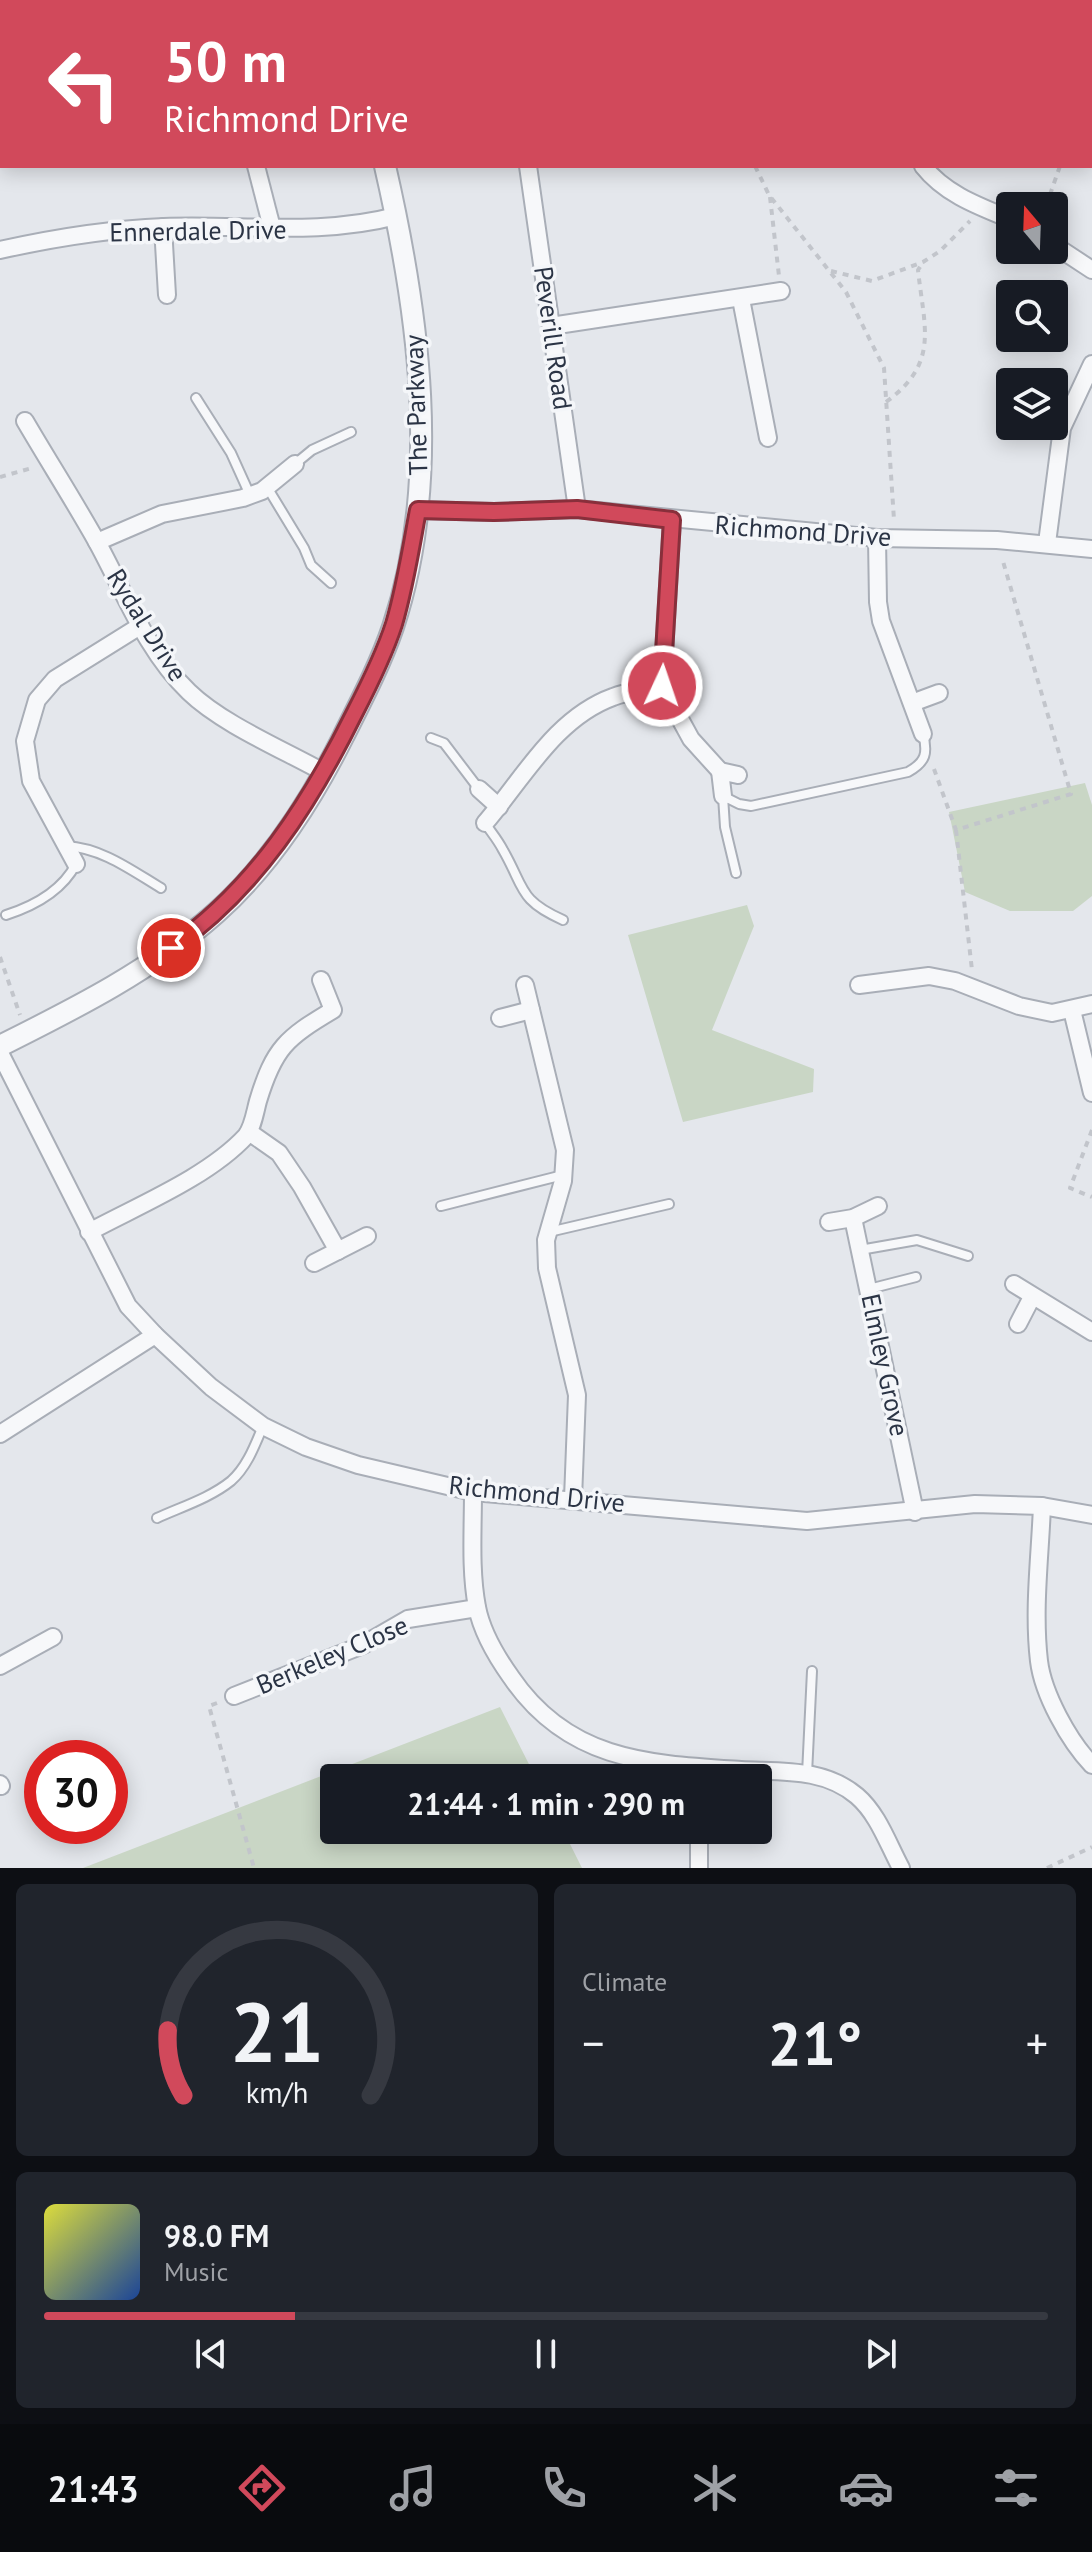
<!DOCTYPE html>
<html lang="en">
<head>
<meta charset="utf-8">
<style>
  :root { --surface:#171b24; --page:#20242c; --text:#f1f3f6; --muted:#9ea1a6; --line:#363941; --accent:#d1495b }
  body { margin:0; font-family:"PT Sans",sans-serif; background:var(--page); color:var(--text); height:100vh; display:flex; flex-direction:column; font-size:30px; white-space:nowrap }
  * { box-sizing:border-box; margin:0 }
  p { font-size:26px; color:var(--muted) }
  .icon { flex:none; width:44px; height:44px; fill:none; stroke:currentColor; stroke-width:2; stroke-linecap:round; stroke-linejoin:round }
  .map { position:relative; height:1868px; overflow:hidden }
  .side { display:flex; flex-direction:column; gap:16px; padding:16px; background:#0d0f14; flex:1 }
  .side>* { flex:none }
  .hud { position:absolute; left:0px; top:0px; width:1092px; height:168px; box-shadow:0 4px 20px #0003; background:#d1495b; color:#fff; overflow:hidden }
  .needle { width:52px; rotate:341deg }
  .buttons { position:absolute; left:996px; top:192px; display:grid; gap:16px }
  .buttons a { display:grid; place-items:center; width:72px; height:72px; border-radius:8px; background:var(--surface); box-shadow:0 4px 20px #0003; font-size:40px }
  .speed { position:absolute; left:24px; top:1740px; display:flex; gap:16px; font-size:40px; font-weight:700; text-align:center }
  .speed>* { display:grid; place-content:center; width:104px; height:104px; border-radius:50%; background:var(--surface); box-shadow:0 4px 20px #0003; line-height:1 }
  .speed .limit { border:12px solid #d22; background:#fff; color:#111 }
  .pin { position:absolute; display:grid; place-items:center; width:68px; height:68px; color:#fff; margin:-34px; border:4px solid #fff; border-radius:50%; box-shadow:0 2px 8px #0007 }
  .me { position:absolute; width:88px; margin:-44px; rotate:3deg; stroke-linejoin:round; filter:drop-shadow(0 0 6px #0008) }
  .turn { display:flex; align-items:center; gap:28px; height:168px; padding:0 32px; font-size:36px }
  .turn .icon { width:104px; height:104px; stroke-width:2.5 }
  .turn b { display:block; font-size:56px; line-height:68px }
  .big { font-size:60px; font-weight:700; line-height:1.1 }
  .side .card { flex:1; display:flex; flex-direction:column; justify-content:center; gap:12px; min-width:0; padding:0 28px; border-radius:12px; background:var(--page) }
  .side .dial { align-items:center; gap:0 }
  .dial svg { height:208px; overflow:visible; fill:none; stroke:var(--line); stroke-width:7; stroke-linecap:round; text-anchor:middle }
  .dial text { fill:var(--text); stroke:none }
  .song { display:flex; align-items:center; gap:24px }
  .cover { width:96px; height:96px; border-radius:12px; background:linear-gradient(135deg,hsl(60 70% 55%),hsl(220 70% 35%)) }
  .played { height:8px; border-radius:4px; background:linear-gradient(90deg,var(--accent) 25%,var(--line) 25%) }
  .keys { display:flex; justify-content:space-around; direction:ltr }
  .heat { display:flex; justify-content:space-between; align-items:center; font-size:44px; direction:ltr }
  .side .tiles { flex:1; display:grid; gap:16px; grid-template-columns:1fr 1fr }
  .card:last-child { grid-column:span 2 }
  .trip { position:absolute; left:320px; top:1764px; width:452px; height:80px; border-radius:8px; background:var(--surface); box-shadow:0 4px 20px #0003; font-weight:700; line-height:80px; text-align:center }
  .dock { display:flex; height:128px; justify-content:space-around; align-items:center; background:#090b0e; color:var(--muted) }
  .dock .icon { width:56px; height:56px }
  .dock .selected { color:var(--accent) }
  .dock b { font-size:36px; color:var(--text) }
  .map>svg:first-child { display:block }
</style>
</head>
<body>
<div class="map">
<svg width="1092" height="1868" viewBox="0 0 1092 1868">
  <defs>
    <pattern id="park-tufts" width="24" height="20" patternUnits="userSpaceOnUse" patternTransform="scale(2)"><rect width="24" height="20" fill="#c9d6c5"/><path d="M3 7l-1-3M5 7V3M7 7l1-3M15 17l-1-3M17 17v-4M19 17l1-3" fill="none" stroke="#adb8ab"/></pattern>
  </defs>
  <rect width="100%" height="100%" fill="#e4e7ec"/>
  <g fill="#c9d6c5">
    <path d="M1085,783l7,22v91l-19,15h-63l-45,-19 -16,-80z"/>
    <path d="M747,905l7,21 -42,104 102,39 -1,23 -130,30 -55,-187z"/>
    <path d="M500,1707l36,71h-202v52h229l19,38h-499z"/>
  </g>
  <g fill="url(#park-tufts)">
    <path d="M365,0h220l-219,2z"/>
    <path d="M899,0h193v112l-2,-110z"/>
  </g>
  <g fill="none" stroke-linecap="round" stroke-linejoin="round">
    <defs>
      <g id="service">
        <path d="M196,398l35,55 19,42"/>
        <path d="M295,464l17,-14 39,-18"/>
        <path d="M267,487l37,61 7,17 20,18"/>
        <path d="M431,738l13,5 35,46"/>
        <path d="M485,823c6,9 13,17 18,27 22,38 15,50 60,70"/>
        <path d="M66,846c36,2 65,24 95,42"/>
        <path d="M736,873l-11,-46 -2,-31 16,8 12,2 157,-34c18,-10 20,-19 15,-38"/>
        <path d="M6,915c28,-9 56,-24 70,-51"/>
        <path d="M441,1206l122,-31"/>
        <path d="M549,1232l120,-28"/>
        <path d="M860,1250l57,-10 51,16"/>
        <path d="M869,1289l47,-12"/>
        <path d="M157,1518c24,-11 53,-20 74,-37 16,-14 24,-36 32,-55"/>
        <path d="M807,1774l5,-103"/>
      </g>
      <g id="minor">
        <path d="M95,0v2"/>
        <path d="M256,166l16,62"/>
        <path d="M528,166l49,343"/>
        <path d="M923,166c22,28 55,40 87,53"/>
        <path d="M163,227l4,68"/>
        <path d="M1054,245l38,25"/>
        <path d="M0,250c54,-12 109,-21 164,-23 77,-3 156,9 232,-11"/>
        <path d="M741,299l27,139"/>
        <path d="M551,326l230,-35"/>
        <path d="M25,421c24,41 49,80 72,121 28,51 49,109 92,150 33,32 95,58 136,81"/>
        <path d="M418,510l76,2 83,-3 300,29 120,2 95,9"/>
        <path d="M672,520l-10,166 29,53 29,32"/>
        <path d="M877,538l1,64 3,19 42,113"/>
        <path d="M97,542l65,-28 81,-16 19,-7 33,-27"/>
        <path d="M1047,543l15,-115 30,-64"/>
        <path d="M912,703l27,-10"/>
        <path d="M479,789l20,18"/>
        <path d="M723,796l-3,-25 18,4"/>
        <path d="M485,823c38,-44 70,-105 128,-126 15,-6 33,-7 49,-11"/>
        <path d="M76,864l-45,-83 -6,-40 12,-41 18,-21 85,-53"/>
        <path d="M525,985l40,165 -2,31 -17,59 1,28 30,127 -4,104"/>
        <path d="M859,985l70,-9 26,5 64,25 33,7 40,-9"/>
        <path d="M1072,1010l20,83"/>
        <path d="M500,1018l31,-8"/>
        <path d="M0,1053l128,253 27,29 56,52 52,39 43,21 52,18 115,27 334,29 168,-17 67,2 50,9"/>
        <path d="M249,1132l30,21 23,34 36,64"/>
        <path d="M853,1218l62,294"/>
        <path d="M829,1222l24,-4 25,-12"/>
        <path d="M89,1232c50,-27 119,-55 157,-96 7,-9 9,-24 12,-35 16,-53 28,-63 75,-91l-12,-30"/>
        <path d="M314,1263l53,-27"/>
        <path d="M1014,1284l78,48"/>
        <path d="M1018,1324l14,-27"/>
        <path d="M0,1434l155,-99"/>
        <path d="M473,1492c0,38 -3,78 4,115 5,26 19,49 34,70 57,84 137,87 230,93 41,2 83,-2 116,26 21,18 31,48 44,72"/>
        <path d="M1042,1506c-2,51 -9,104 -3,155 4,33 30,80 53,104"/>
        <path d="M0,1666l53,-29"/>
        <path d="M234,1696l129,-51 45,-26 69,-11"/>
        <path d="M0,1784l1,2"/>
        <path d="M699,1868v-38"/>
      </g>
      <g id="tertiary">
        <path d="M339,0l1,2"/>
        <path d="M0,1046c76,-38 152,-76 216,-133 54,-48 95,-112 127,-176 18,-36 37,-72 50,-110 49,-148 26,-313 -8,-461"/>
      </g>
    </defs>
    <use href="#service" stroke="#a9aeb7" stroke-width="12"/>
    <use href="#minor" stroke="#a9aeb7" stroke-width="20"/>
    <use href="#tertiary" stroke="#a9aeb7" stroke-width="24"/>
    <g stroke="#c2c5cb" stroke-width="4" stroke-dasharray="6 6" stroke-linecap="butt">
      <path d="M462,0l11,2"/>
      <path d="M717,0l1,2"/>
      <path d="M910,0l4,2"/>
      <path d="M250,2l6,-2"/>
      <path d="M515,2l4,-2"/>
      <path d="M562,2l20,-2"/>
      <path d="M926,2l1,-2"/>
      <path d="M0,79h2"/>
      <path d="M1090,84l2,1"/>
      <path d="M755,166l14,29 77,97 38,76 10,152"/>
      <path d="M770,197l9,79"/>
      <path d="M1046,206l14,-40"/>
      <path d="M831,271l41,10 51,-19 17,-11 30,-30"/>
      <path d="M886,402c54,-39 38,-75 32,-132l4,-6"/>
      <path d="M0,477l32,-9"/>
      <path d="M934,769l22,61 115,-36 -69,-236"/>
      <path d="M956,830l16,140"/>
      <path d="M0,957l20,58"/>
      <path d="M1092,1130l-22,58 22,9"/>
      <path d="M217,1703l-8,3 45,162"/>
      <path d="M1047,1868l45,-21"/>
    </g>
    <use href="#service" stroke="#f7f8fa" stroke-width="8"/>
    <use href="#minor" stroke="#f7f8fa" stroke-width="16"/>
    <use href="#tertiary" stroke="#f7f8fa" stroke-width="20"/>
  </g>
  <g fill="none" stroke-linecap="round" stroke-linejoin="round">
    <defs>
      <path id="route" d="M171,948c85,-60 138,-143 183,-234 15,-29 30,-59 40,-90 11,-37 17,-76 24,-114l76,2 83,-3 95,11 -10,166"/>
    </defs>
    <use href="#route" stroke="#882f3b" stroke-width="20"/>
    <use href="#route" stroke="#d1495b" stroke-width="14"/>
  </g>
  <g text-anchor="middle" stroke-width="7" stroke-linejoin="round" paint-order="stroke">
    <g font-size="26" fill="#2b3445" stroke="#f4f6f9">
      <text transform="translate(198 231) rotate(-1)" y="9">Ennerdale Drive</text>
      <text transform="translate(553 338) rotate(82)" y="9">Peverill Road</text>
      <text transform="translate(416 405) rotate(-92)" y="9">The Parkway</text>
      <text transform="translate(803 531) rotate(4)" y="9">Richmond Drive</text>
      <text transform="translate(147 625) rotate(58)" y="9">Rydal Drive</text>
      <text transform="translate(885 1365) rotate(78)" y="9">Elmley Grove</text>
      <text transform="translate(537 1494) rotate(6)" y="9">Richmond Drive</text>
      <text transform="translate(332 1655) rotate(-23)" y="9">Berkeley Close</text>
    </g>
  </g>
</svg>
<div class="buttons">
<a><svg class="needle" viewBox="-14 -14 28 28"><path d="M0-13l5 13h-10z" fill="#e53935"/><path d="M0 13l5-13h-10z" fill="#9ea1a6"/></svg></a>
<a><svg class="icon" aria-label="search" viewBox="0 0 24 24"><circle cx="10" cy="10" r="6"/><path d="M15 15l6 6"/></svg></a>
<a><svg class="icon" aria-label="layers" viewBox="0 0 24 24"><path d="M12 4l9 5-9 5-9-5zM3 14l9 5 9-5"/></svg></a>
</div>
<div class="speed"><div class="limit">30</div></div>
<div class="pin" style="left:171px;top:948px;background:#d93025"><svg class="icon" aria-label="arrive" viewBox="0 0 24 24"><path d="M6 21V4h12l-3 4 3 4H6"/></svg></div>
<svg class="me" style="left:662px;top:686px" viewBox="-20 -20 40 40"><circle r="17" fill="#d1495b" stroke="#fff" stroke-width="3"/><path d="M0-11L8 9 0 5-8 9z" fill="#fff"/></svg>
<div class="trip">21:44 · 1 min · 290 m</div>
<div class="hud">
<div class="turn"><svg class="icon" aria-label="left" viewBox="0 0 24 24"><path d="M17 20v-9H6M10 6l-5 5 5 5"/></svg><div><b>50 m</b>Richmond Drive</div></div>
</div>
</div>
<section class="side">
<div class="tiles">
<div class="card dial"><svg viewBox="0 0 100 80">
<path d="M14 69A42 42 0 1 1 86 69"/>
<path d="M14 69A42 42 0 0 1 8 44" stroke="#d1495b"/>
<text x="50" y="56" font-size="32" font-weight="700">21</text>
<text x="50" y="72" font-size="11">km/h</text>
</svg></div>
<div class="card"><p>Climate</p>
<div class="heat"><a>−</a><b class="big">21°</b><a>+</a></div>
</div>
<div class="card">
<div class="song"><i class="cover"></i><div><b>98.0 FM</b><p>Music</p></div></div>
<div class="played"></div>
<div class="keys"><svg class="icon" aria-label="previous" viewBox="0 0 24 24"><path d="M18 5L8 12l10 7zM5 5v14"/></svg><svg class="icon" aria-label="pause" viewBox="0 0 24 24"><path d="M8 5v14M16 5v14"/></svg><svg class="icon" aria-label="next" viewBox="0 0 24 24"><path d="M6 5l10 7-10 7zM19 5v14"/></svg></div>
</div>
</div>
</section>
<nav class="dock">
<b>21:43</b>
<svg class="icon selected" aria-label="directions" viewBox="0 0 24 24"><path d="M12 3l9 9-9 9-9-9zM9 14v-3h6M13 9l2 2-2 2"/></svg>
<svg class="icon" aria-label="music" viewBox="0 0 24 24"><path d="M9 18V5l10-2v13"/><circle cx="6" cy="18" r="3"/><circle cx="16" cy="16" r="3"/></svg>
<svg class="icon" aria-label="phone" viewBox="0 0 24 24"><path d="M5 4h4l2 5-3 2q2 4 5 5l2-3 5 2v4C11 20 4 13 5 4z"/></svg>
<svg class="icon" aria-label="climate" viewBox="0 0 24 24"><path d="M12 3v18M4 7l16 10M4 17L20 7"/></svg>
<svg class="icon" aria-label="car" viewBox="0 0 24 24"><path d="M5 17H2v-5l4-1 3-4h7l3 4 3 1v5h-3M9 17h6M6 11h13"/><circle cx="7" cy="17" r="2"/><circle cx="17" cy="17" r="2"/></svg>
<svg class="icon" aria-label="filters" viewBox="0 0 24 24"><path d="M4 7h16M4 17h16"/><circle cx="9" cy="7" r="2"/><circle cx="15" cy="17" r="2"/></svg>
</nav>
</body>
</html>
